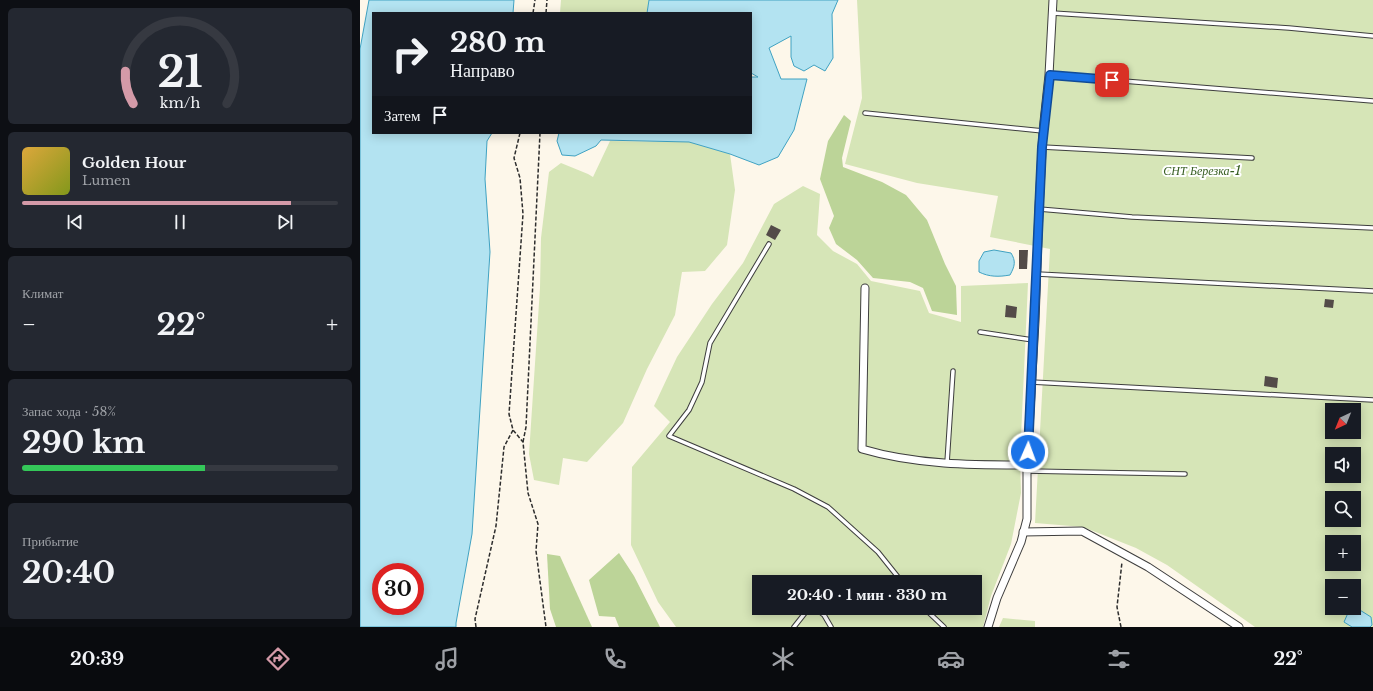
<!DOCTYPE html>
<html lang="ru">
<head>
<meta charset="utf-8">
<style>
  :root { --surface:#171b24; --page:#242831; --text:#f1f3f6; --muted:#9ea1a6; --line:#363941; --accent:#d49aa8 }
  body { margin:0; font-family:"Libre Baskerville",serif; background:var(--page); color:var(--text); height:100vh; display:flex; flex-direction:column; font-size:15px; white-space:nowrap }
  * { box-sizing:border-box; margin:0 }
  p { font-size:13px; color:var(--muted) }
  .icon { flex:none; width:22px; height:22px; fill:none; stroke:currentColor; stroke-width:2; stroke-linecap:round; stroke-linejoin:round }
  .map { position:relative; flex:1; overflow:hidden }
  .side { display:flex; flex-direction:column; gap:8px; padding:8px; background:#0d0f14; width:360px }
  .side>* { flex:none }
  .guide { position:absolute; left:12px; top:12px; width:380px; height:122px; border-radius:0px; box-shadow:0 2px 10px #0003; background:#171b24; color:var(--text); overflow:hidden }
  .needle { width:26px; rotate:223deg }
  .controls { position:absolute; left:965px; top:403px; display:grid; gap:8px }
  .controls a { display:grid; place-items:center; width:36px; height:36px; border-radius:0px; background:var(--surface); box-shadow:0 2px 10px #0003; font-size:20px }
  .speed { position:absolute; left:12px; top:563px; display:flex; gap:8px; font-size:20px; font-weight:700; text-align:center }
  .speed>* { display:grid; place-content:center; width:52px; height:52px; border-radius:50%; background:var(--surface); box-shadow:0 2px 10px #0003; line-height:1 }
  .speed .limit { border:6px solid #d22; background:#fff; color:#111 }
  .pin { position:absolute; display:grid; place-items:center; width:34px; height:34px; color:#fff; margin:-17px; border-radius:8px; box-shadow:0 2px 6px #0006 }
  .me { position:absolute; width:44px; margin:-22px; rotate:2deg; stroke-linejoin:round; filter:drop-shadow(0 0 3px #0008) }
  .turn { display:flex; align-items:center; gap:14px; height:84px; padding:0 12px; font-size:18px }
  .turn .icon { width:52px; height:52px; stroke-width:2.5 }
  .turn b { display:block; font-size:28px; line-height:34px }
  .then { display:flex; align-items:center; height:38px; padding:0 12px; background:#0003; gap:8px; font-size:15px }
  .big { font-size:30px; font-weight:800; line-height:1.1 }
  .side .widget { flex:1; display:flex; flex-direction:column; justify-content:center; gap:6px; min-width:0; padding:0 14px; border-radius:6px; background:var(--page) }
  .side .dial { align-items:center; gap:0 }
  .dial svg { height:104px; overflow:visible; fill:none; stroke:var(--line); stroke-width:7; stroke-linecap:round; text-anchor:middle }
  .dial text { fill:var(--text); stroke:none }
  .song { display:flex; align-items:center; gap:12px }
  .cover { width:48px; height:48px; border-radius:6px; background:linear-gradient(135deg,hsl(40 70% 55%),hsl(70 70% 35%)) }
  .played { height:4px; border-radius:2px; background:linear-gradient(90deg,var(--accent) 85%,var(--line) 85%) }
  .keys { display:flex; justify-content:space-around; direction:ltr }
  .heat { display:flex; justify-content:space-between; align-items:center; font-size:22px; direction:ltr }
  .charge { height:6px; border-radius:3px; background:linear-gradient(90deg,#34c759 58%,var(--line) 0) }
  .trip { position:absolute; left:392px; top:575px; width:230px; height:40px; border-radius:0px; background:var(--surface); box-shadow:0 2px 10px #0003; font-weight:800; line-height:40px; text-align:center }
  .dock { display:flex; height:64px; justify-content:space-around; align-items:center; background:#090b0e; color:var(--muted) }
  .dock .icon { width:28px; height:28px }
  .dock .active { color:var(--accent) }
  .dock b { font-size:18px; color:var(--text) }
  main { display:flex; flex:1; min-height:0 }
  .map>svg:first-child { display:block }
</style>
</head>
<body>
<main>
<section class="side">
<div class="widget dial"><svg viewBox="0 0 100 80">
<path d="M14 69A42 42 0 1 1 86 69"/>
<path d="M14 69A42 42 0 0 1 8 44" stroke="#d49aa8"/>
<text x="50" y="56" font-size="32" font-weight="700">21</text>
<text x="50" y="72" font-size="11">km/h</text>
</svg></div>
<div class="widget">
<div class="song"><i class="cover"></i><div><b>Golden Hour</b><p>Lumen</p></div></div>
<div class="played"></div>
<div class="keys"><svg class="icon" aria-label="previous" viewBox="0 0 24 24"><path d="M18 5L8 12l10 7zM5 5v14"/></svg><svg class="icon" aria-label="pause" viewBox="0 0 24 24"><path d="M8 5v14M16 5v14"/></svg><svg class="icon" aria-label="next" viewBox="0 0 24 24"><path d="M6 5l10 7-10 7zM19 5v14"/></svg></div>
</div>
<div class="widget"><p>Климат</p>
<div class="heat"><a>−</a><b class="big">22°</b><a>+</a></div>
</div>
<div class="widget"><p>Запас хода · 58%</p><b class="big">290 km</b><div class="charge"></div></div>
<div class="widget"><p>Прибытие</p><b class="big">20:40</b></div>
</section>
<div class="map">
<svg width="1013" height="627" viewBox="0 0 1013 627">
  <rect width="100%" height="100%" fill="#fdf7ea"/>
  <g fill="#d6e5b7" fill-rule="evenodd">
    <path d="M201,0h88l-2,13h-87z"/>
    <path d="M497,0h516v627h-118l-88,-62 -31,-17 -53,-21 -48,-4 15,-274 -60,-12 8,-41 -81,-13 -72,-19 17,-66zM972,410h22v22h-22zM972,454h22v22h-22zM972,498h22v22h-22zM972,542h22v22h-22zM972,586h22v22h-22z"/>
    <path d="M250,141l79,1 41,12 5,36 -8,55 -22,26 -23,1 -7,43 -28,54 -24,54 -36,39 -24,-4 -4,27 -25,-5 -5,-26 11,-166 1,-50 8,-66 12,-9 27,11 5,3z"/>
    <path d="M443,186l17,8 -3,41 16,16 24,13 14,17 49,10 9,22 32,9v-36l67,-3 -8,176 1,34 -10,51 -20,52 -8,31h-307l-18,-25 -27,-57 1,-78 38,-45 -16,-16 23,-49 35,-53 31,-41 31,-59zM399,582h216v26h-216z"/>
    <path d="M643,618l32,3v6h-36z"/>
  </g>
  <g fill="#bcd498">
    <path d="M484,115l7,6 -9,37 1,9 39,15 24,13 21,25 18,44 11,22 1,29 -25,-4 -9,-23 -13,-6 -37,-4 -16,-18 -21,-16 -7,-16 5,-12 -14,-37 8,-38z"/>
    <path d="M259,553l15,23 26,51h-41l-4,-10 -16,-1 -10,-36z"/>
    <path d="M187,554l13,2 32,71h-36l-6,-18z"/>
  </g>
  <g fill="#b3e3f1" stroke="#40a2c2" fill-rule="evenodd">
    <path d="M9,0h145l-1,13h-140v120h119l-5,8 -2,38 5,73 -18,282 -16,89v4h-96v-578zM21,572h34v34h-34z"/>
    <path d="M289,0h189l-6,14 1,44 -8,13 -11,-6 -10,6 -10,-5 -3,-9v-21l-22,12 12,31h26l-13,51 -16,27 -19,8 -29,-11 -41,-12 -88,-2 -5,6 -21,10 -13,-1 -5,-14 2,-8h192v-56h7l-7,-4v-60h-104z"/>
    <path d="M634,250l17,3c5,8 4,13 -1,22 -11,2 -21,2 -31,-3v-11l5,-9z"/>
    <path d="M995,607l16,10 1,8 -2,2h-18l-8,-5 4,-9z"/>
  </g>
  <g fill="#534b48">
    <path d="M411,225l10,5 -6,10 -9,-5z"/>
    <path d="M659,250h9l-1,19h-8z"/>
    <path d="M965,299l9,1 -1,8 -9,-1z"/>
    <path d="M646,305l11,2 -1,11 -11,-1z"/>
    <path d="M905,376l13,2 -1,10 -13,-2z"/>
  </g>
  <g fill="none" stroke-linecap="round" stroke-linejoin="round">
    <defs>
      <g id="service">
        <path d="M692,13l237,15 84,8"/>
        <path d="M689,75l324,26"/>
        <path d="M505,113l178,18"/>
        <path d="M682,147l210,11"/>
        <path d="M679,209l93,8 241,11"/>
        <path d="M409,244l-59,99 -8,39 -13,28 -20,26 125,53 34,18 50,45 24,30"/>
        <path d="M677,274l336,17"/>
        <path d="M620,332l53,8"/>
        <path d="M671,382l342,18"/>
        <path d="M587,463l6,-92"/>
        <path d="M667,471l158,3"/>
        <path d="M455,608l9,7 7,12"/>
        <path d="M564,608l20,19"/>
        <path d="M434,627l15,-19"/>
      </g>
      <g id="minor">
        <path d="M505,288l-3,161c54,16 110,16 165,16"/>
        <path d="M663,532l59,-1 66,36 91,60"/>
        <path d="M628,627l9,-29 24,-56 6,-23v-54l8,-144 4,-112 4,-78 6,-56 4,-75"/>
      </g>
    </defs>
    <use href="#service" stroke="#3e3e3e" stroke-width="5.5"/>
    <use href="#minor" stroke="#3e3e3e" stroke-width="9"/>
    <g stroke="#2d2d2d" stroke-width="1.5" stroke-dasharray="4 2" stroke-linecap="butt">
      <path d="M173,13l2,-13"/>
      <path d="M186,13l1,-13"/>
      <path d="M160,133l-6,25 6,20 3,36 -14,200 4,16 10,12 5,51 10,31 -2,27 10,76"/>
      <path d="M163,442l3,-15 14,-294"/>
      <path d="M116,627l-1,-8 21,-93 8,-79 9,-17"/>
      <path d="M761,627l-4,-20 5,-45"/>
    </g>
    <use href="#service" stroke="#fff" stroke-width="3.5"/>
    <use href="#minor" stroke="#fff" stroke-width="7"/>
  </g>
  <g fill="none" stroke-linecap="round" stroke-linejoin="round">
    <defs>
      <path id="route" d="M668,452l14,-305 8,-72 62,5"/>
    </defs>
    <use href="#route" stroke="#114b97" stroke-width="10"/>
    <use href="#route" stroke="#1a73e8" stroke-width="7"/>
  </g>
  <g text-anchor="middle" stroke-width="4" stroke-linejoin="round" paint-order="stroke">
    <g font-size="12" font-style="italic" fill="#365d21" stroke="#fff">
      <text x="842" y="175">СНТ Березка-1</text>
    </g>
  </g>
</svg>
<div class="controls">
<a><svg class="needle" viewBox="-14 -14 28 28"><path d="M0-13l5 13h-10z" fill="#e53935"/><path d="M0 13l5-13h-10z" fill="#9ea1a6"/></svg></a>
<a><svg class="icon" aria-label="sound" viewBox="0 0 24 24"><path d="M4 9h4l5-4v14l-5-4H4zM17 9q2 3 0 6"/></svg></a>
<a><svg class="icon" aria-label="search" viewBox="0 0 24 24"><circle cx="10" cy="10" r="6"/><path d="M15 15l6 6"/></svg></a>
<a>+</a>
<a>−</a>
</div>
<div class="speed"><div class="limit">30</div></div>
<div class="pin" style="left:752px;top:80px;background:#d93025"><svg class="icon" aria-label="arrive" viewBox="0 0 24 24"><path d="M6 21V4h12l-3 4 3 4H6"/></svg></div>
<svg class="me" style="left:668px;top:452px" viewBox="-20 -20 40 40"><circle r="17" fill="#1a73e8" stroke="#fff" stroke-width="3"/><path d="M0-11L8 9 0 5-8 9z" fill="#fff"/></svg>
<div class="trip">20:40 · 1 мин · 330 m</div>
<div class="guide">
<div class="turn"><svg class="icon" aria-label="right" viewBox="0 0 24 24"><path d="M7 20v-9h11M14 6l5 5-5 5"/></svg><div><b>280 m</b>Направо</div></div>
<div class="then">Затем<svg class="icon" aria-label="arrive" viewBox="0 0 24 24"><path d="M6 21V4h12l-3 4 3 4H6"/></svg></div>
</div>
</div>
</main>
<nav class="dock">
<b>20:39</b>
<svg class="icon active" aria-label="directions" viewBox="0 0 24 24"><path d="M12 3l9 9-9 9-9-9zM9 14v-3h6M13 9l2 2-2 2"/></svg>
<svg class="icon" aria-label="music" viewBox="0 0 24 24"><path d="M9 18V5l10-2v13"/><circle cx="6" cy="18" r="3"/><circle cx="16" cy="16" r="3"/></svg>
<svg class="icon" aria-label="phone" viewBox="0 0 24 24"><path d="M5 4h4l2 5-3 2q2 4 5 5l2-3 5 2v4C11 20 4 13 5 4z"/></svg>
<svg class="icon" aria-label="climate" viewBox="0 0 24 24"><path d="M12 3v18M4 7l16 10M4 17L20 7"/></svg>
<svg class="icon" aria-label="car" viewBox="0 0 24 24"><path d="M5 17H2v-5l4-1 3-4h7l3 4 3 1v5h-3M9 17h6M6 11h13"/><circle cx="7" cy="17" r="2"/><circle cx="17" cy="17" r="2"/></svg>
<svg class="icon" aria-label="filters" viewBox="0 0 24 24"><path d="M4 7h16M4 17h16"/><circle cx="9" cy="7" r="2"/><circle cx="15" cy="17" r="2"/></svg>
<b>22°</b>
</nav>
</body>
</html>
